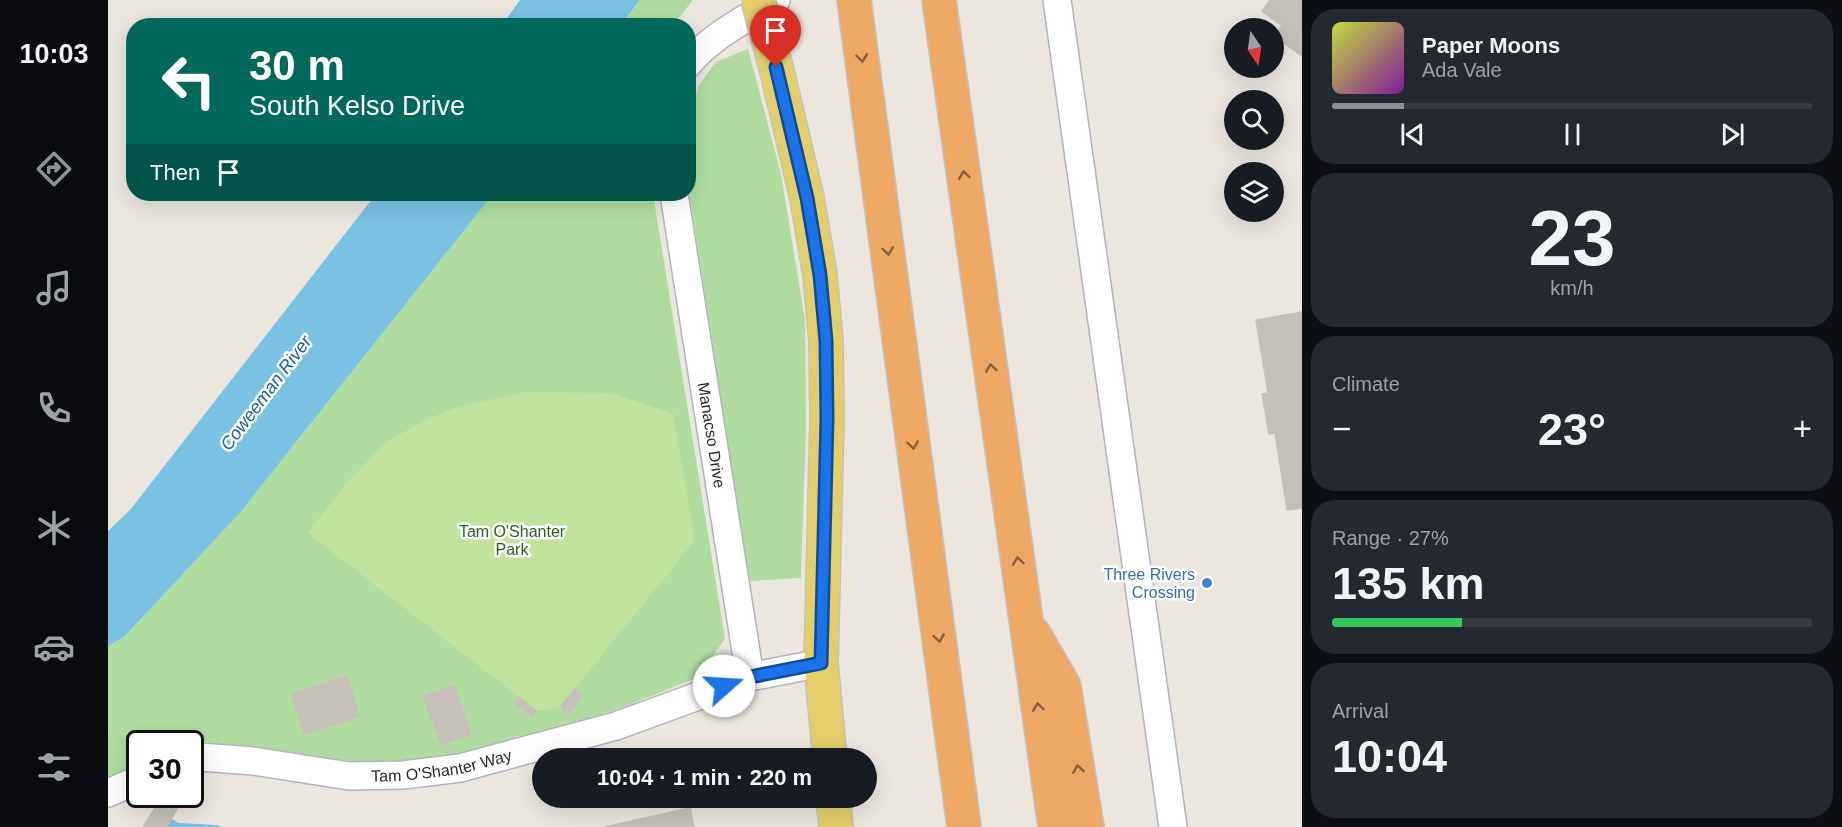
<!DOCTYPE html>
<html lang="en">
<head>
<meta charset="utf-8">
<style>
  :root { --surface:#171b24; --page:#242831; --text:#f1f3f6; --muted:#9ea1a6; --line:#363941; --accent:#8c9099 }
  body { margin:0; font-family:Helvetica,sans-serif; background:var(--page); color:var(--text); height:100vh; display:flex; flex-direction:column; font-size:22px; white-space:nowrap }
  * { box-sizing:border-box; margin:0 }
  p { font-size:20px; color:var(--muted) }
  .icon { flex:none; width:33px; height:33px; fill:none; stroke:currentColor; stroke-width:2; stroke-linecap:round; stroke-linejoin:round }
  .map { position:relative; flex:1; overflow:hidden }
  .side { display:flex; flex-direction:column; gap:9px; padding:9px; background:#0d0f14; width:540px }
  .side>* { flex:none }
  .hud { position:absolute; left:18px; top:18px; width:570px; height:183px; border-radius:24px; box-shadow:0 6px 24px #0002; background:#00695c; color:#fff; overflow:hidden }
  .needle { width:39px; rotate:167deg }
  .controls { position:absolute; left:1116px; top:18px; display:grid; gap:12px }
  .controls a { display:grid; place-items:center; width:60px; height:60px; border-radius:50%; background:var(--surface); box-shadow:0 6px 24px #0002; font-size:30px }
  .speed { position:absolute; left:18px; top:730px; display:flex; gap:12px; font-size:30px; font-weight:700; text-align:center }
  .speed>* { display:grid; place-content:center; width:78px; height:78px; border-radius:50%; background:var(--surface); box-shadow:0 6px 24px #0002; line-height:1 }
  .speed .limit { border:3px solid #111; border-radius:9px; background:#fff; color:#111 }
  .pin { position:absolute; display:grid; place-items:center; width:51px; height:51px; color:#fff; margin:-62px -26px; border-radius:50% 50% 50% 0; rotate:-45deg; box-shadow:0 0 6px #0007 }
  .pin .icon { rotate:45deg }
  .me { position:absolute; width:66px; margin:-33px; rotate:71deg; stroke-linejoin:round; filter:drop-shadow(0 0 4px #0008) }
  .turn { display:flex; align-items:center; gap:21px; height:126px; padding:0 24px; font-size:27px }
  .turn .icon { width:78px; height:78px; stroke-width:2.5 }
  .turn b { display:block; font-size:42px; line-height:51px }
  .then { display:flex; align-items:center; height:57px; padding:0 24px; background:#0003; gap:12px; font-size:22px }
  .big { font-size:45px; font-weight:800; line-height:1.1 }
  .side .widget { flex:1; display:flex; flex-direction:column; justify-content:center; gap:9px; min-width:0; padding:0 21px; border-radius:24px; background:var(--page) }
  .side .dial { align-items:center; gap:0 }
  .dial b { font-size:78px; line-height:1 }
  .song { display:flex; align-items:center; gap:18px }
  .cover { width:72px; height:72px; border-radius:9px; background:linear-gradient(135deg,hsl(70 70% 55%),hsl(290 70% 35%)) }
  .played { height:6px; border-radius:3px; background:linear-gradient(90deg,var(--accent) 15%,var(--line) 15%) }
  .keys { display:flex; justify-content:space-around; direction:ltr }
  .heat { display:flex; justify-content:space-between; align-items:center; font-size:33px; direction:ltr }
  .charge { height:9px; border-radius:4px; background:linear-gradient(90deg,#34c759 27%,var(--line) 0) }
  .trip { position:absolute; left:424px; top:748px; width:345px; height:60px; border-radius:30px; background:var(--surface); box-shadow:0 6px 24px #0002; font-weight:800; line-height:60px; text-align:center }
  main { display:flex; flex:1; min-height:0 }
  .tabs { display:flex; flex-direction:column; width:108px; justify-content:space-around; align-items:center; background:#090b0e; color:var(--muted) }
  .tabs .icon { width:42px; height:42px }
  .tabs .selected { color:var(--accent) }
  .tabs b { font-size:27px; color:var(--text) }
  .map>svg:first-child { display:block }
</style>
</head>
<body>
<main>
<nav class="tabs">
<b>10:03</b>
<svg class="icon selected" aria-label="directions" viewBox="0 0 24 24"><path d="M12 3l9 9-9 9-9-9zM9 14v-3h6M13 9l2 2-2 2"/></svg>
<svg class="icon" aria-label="music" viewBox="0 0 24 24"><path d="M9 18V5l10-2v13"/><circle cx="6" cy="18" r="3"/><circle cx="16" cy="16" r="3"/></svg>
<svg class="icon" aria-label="phone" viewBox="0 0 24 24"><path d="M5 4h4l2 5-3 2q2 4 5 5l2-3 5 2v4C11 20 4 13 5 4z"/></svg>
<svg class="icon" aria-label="climate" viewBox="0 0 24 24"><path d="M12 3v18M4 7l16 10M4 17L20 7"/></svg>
<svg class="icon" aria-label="car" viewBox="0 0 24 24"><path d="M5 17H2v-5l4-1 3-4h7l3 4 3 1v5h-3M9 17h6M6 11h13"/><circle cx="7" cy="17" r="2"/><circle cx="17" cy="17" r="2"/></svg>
<svg class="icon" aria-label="filters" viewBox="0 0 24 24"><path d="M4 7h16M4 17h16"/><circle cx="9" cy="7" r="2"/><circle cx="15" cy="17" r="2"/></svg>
</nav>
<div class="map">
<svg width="1194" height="827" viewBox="0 0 1194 827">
  <rect width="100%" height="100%" fill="#ebe6de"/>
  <g fill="#b0dd9f">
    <path d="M532,0h53l-20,25 -52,1z"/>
    <path d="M640,49l33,125 24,146 1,106 -5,152 -52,3 -61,-397 1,-68 10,-31 17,-23z"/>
    <path d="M385,194h160l72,445 -29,39 -72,29 -110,37 -94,23 -102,-2 -119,-25 -11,4h-48l-1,20 -31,14v-132l16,-9 115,-123z"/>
  </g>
  <path fill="#c1e39c" d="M418,392l84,1 63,21 22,126 -135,167 -23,4 -229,-178 38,-49 39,-41 38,-22 37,-15z"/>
  <g fill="#7ac2e4">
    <path d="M412,0h120l-19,25h-119z"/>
    <path d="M268,194h117l-254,320 -115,123 -16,9v-115l22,-21z"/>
    <path d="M62,818l9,5 39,2 3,2h-56z"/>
  </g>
  <g fill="#c4c0b9" stroke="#c6c2b7" stroke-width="1.5">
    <path d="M1162,0h32v56l-28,-20 8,-10 -20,-15z"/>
    <path d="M1194,312v196l-15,2 -12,-77 -6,1 -7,-40 6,-1 -12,-73z"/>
    <path d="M239,676l13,41 -56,17 -13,-40z"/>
    <path d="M346,685l18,49 -31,11 -18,-49z"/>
    <path d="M467,689l8,7 -15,18 -8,-7z"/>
    <path d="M411,697l18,14 -5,6 -18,-14z"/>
    <path d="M52,800l17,9 -10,18h-24z"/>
    <path d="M582,808l4,19h-89z"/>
  </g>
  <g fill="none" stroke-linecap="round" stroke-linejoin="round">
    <defs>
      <g id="minor">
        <path d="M949,0l116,827"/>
        <path d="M580,64c23,-28 58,-45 88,-64"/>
        <path id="s1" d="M566,194l76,483"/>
        <path id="s2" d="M82,760l11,-3 52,4 96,15 54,-1 57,-7 156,-42 134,-49 71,-14"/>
        <path d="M0,793l32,-14"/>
      </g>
      <g id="major">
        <path d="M668,67l31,131 13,77 6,66 1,78 -6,244 9,96"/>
        <path d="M725,798l3,29"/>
      </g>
      <g id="highway">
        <path d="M746,0l110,827"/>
        <path d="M831,0l116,827"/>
        <path d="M926,634l30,52 23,141"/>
      </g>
    </defs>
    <use href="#minor" stroke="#b1b3bd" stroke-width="30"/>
    <use href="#major" stroke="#c3c3c3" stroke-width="36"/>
    <use href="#highway" stroke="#c3c3c3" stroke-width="36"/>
    <use href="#minor" stroke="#fff" stroke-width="27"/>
    <use href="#major" stroke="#e4ce6a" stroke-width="33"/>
    <use href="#highway" stroke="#efa864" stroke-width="33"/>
    <defs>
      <path id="major-bridge" d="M650,0l18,67"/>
    </defs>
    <use href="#major-bridge" stroke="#c3c3c3" stroke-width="36" stroke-linecap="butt"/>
    <use href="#major-bridge" stroke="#e4ce6a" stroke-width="33"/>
  </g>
  <defs><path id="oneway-chevron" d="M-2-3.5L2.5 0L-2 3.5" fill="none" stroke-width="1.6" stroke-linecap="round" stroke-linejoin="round" transform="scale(1.5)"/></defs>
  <g stroke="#836344">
    <use href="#oneway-chevron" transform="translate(754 58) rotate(82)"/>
    <use href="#oneway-chevron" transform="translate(856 175) rotate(-98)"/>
    <use href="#oneway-chevron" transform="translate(780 251) rotate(82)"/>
    <use href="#oneway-chevron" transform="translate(883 368) rotate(-98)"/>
    <use href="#oneway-chevron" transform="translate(805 445) rotate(82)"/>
    <use href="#oneway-chevron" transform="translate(910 561) rotate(-98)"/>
    <use href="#oneway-chevron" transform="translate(831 638) rotate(82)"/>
    <use href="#oneway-chevron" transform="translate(930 707) rotate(-98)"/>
    <use href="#oneway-chevron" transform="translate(970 769) rotate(-99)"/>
  </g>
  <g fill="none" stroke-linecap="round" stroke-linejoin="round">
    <defs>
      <path id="route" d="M616,686l26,-9 71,-14 6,-244 -1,-78 -6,-66 -13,-77 -31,-131"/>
    </defs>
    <use href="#route" stroke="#114b97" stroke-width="15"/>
    <use href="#route" stroke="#1a73e8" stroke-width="10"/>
  </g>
  <circle fill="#3f7fe0" stroke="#fff" stroke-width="2" cx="1099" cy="583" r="6"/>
  <g text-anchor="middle" stroke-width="5" stroke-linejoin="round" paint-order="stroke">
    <g font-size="16" fill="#2a2a2a" stroke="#fff">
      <text dy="6" stroke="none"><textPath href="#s1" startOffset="244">Manacso Drive</textPath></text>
      <text dy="6" stroke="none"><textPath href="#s2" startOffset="254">Tam O'Shanter Way</textPath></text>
    </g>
    <g font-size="16" fill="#2a6121" stroke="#fff">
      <text x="404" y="537">Tam O'Shanter<tspan x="404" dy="18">Park</tspan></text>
    </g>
    <g font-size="16" fill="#366cbe" stroke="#fff" text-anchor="end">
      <text x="1087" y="580">Three Rivers<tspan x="1087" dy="18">Crossing</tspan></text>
    </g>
    <g font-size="18" font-style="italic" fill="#1a608f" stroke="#fff">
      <text transform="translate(158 393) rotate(-53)" y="6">Coweeman River</text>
    </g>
  </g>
</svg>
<div class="controls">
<a><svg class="needle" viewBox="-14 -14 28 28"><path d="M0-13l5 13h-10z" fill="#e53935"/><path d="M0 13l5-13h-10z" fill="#9ea1a6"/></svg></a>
<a><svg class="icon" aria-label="search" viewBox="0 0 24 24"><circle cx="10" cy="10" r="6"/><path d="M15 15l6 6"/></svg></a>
<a><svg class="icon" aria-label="layers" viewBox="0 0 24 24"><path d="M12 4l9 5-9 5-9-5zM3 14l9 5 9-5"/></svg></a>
</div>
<div class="speed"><div class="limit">30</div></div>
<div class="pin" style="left:668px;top:67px;background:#d93025"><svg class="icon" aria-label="arrive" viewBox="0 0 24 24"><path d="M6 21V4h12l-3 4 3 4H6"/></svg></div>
<svg class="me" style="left:616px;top:686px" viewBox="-20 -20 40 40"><circle r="19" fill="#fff"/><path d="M0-13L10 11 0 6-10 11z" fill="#1a73e8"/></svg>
<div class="trip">10:04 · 1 min · 220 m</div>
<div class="hud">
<div class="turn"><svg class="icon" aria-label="left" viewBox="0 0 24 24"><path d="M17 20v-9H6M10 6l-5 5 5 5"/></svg><div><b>30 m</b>South Kelso Drive</div></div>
<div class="then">Then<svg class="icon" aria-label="arrive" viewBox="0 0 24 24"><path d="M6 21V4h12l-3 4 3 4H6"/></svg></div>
</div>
</div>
<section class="side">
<div class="widget">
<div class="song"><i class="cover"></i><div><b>Paper Moons</b><p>Ada Vale</p></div></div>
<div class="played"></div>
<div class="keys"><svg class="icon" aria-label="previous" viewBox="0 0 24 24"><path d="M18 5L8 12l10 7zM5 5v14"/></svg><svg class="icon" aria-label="pause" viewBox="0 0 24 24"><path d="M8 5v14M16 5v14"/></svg><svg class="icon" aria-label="next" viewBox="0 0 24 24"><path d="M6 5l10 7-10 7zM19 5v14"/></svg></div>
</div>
<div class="widget dial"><b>23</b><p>km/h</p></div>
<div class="widget"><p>Climate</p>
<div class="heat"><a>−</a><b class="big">23°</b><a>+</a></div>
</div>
<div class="widget"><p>Range · 27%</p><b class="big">135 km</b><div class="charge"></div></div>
<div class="widget"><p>Arrival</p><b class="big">10:04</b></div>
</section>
</main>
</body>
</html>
